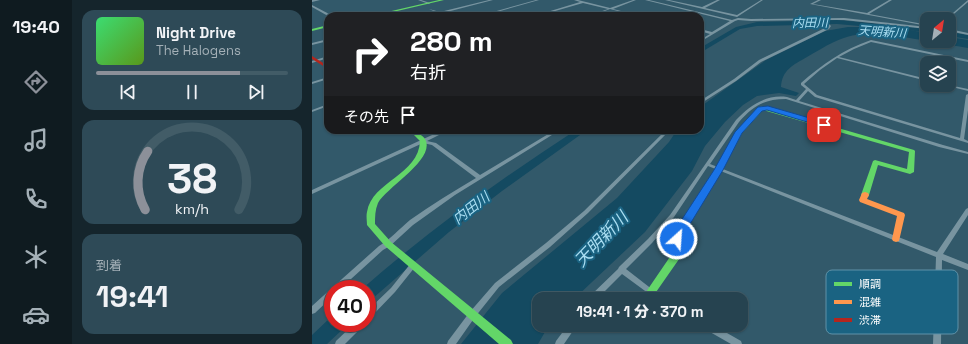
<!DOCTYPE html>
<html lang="ja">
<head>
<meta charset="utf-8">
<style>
  :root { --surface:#264350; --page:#2e4a57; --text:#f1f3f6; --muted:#a4b0b7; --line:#425c67; --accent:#8c9099 }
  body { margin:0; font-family:"Space Grotesk","Noto Sans JP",sans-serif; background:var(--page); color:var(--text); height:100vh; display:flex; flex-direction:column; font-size:15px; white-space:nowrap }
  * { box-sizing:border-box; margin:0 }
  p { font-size:13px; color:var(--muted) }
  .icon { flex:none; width:22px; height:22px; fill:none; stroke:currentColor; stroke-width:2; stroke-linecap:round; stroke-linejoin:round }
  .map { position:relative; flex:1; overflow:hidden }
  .drawer { display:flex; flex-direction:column; gap:10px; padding:10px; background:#15252c; width:240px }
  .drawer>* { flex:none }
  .hud { position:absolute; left:12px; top:12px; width:380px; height:122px; border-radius:12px; box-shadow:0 1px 3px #0004,0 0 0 1px var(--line); background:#202124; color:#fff; overflow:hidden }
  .needle { width:26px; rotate:30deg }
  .controls { position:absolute; left:608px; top:12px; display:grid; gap:8px }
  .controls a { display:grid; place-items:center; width:36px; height:36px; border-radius:8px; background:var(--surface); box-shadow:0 1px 3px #0004,0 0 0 1px var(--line); font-size:20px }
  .speed { position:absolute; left:12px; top:280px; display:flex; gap:8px; font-size:20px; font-weight:700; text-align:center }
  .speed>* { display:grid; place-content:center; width:52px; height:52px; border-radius:50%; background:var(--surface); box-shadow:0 1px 3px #0004,0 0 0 1px var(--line); line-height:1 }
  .speed .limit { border:6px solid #d22; background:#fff; color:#111 }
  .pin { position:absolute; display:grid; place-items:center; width:34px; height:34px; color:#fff; margin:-17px; border-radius:8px; box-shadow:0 2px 6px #0006 }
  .me { position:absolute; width:44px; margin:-22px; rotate:26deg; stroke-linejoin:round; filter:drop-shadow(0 0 3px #0008) }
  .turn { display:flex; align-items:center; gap:14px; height:84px; padding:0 20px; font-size:18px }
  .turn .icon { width:52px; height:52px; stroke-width:2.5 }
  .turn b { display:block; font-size:28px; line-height:34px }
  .then { display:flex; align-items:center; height:38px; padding:0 20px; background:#0003; gap:8px; font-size:15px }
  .big { font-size:30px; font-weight:800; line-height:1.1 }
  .drawer .widget { flex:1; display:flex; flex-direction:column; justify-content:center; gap:6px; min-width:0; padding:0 14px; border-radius:12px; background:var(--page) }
  .drawer .dial { align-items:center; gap:0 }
  .dial svg { height:104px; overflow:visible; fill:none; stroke:var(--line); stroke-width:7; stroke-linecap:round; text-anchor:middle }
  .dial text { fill:var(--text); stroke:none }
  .song { display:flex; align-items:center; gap:12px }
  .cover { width:48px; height:48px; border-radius:6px; background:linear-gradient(135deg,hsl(140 70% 55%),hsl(90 70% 35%)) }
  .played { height:4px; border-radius:2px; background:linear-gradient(90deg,var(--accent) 75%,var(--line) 75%) }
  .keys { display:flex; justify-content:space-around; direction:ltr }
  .trip { position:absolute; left:220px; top:292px; width:216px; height:40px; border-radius:12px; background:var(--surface); box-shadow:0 1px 3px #0004,0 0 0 1px var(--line); font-weight:800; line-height:40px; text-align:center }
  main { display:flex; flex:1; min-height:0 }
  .dock { display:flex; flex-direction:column; width:72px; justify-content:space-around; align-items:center; background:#0f1b20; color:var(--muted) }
  .dock .icon { width:28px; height:28px }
  .dock .selected { color:var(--accent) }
  .dock b { font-size:18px; color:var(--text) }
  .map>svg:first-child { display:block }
</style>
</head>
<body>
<main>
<nav class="dock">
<b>19:40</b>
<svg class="icon selected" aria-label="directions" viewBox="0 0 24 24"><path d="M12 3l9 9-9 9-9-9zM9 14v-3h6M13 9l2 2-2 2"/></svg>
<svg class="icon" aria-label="music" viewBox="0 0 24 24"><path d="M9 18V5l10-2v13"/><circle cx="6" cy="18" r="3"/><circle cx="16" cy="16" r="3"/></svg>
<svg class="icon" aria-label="phone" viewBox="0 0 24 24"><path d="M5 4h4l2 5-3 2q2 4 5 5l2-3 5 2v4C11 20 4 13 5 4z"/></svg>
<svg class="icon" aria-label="climate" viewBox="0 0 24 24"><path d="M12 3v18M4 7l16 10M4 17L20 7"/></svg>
<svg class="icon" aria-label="car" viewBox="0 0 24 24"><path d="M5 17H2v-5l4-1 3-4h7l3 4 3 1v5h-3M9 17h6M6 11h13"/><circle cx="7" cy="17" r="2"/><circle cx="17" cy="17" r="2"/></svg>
</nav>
<section class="drawer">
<div class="widget">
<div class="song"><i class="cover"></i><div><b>Night Drive</b><p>The Halogens</p></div></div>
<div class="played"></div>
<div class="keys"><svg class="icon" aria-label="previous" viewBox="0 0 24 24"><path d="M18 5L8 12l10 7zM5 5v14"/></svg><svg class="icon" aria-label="pause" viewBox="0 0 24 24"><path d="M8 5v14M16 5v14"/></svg><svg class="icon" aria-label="next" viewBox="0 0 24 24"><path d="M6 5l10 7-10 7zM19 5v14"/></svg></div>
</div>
<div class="widget dial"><svg viewBox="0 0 100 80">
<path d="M14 69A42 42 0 1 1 86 69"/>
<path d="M14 69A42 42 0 0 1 16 24" stroke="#8c9099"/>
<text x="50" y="56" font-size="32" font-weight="700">38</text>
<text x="50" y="72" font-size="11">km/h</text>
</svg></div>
<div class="widget"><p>到着</p><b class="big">19:41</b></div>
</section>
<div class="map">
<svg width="656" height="344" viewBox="0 0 656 344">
  <rect width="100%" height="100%" fill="#32596a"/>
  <g fill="#144a61">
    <path d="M536,27h44l35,6v8c-30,-5 -64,-14 -93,1 -9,4 -18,10 -27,15 -14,8 -25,13 -26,30l18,6 -3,3 -17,-3 -22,3 -14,9 -18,17 -20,24 -13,25 -47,61 -71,67h-35v26h10l-11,19h-77l41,-51 115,-95 52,-56 8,-12h23v-23l66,-47 59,-29z"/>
    <path d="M637,37l19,3v8l-40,-7h21z"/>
  </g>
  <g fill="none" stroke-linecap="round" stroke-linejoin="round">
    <g fill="#144a61" fill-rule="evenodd">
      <path d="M525,20l90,8v4l-90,-8 -80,2 -17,3 -40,24v-5l36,-21 21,-5z"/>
      <path d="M637,32l19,3v4l-19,-3z"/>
      <path d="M264,130h11l-85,61 -53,41 -77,67 -5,2v-12h-5c67,-59 139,-110 214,-159z"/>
      <path d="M19,317h2v6h12l-2,6 -16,15h-15v-9z"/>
    </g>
    <g fill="#7894a0" fill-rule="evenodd">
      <path d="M0,0h8l-8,2z"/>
      <path d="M106,0h3l9,3 -1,1z"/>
      <path d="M177,0h4l-50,13 7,3c-4,0 -7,-2 -10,-2 -5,-1 -9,2 -14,2l12,-3 -9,-4 11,3z"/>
      <path d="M224,0h3l-56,16h-4z"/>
      <path d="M262,0h4l32,8 23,-8h3l-23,9 28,7h-4l-27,-7 -19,7h-3l20,-7 -25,-6 -45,13h-4l46,-14z"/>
      <path d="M333,0h4l83,20 6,-2 13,1 93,-1 83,9v2l-83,-9h-19l6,6 -2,3 -68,33 -25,19 -36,23v-3l34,-22 25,-19 68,-33 2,-1 -7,-6 -71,1 -13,-1 -3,1 -35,21v-2l10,-6 -10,-3v-2l12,3 18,-11z"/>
      <path d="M353,0h4l33,7 15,-7h3l-15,8 32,7 24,-15h2l-26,17z"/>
      <path d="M506,0h3l-8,4 54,9 22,-13h3l-23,14 54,10 -1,1 -112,-21z"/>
      <path d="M656,0v2l-20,17h-2z"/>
      <path d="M0,5l19,10v1h-3l-16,-9z"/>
      <path d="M637,29l19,4v2l-19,-4z"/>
      <path d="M16,39v2l-16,4v-2z"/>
      <path d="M559,40l97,20v2l-97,-20 -17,7 -15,8 88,22v2l-90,-23 -17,12 -16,14 13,11 143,43 6,-43 2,-1v16l-4,29 4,2v2l-153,-46 -7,-6 -9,10 144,44 25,7v2l-29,-7 -153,-48c-22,0 -33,7 -47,23l-29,42 227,88 29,-43 2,-1v7l-25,39 25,10v6l-26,-10 -1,84h-8l3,-87 -228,-91 -34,51 -22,26 -26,26 27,21 12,7 1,2h-10l-34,-25 -25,25h-9l1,-2 29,-28 1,-2 1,-1 28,-27 22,-24 66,-95c13,-14 30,-26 51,-23 3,1 6,2 9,3l10,-11 -5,-4v-2c22,-19 41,-33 70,-43z"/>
      <path d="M16,56v2l-16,5v-2z"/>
      <path d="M16,77v2l-16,5v-2z"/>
      <path d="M632,85h5l19,4v2z"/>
      <path d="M16,104v2l-16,6v-2z"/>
      <path d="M131,130h6l-22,11 9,2 44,32 75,-45h5l-105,65 -42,30 -23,21 -7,4 -43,39h-7v7l-18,17 -3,1v-8l21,-19 46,-41c12,-7 20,-17 31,-26 21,-15 44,-29 66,-42l-44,-33 -9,-2 -111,51v-4z"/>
      <path d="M354,130h4l-82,83 -38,34 -51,40 -24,30 -19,27h-9l1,-3 21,-28 26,-30 51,-40 38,-32z"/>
      <path d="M101,262l2,1 1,2 -1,2 -20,25 -25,26 -3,2v-9l24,-23 20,-25z"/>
      <path d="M43,323h9l-1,3 -18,18h-10l1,-3z"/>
      <path d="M256,325h9l-13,19h-9l1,-3z"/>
      <path d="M390,325h11l28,16 1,3h-11l-28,-16z"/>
    </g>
    <g fill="#63d668" fill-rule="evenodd">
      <path d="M127,0h5l-68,16h-6z"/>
      <path d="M16,25v2l-16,4v-2z"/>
      <path d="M450,106l152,44 1,1 -1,21 -4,2 -32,-9 -9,30 -1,2h-6l-1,-2 12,-34 2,-1 32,9 2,-17 -146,-42 -21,23 -21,37 -40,66 4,13 -1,3 -30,43 -3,1 -3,-1 -2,-3 2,-3 28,-41 -3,-12 1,-2 41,-64 21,-38 24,-25z"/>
      <path d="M97,130h6c3,3 10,7 11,11 7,20 -39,46 -48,62 -3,7 -3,14 -3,21l16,18 120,98 2,4h-14l-114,-98 -18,-21c0,-4 -1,-9 0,-13 5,-31 52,-37 53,-71z"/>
    </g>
    <path fill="#ff974d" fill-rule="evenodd" d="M553,192l3,1 1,2 -2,4 37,14 1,2 -6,26 -3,1 -3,-1 -1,-2 5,-23 -37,-14 -1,-2 3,-7z"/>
    <path fill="#b3261e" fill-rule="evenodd" d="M0,56l16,10v3l-16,-10z"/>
  </g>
  <path fill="#1a73e8" stroke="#114b97" d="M456,106l59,17 1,2 -4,2 -57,-17 -5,1 -20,22 -19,37 -39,64 -3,9 -4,1 -4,-1 -1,-4 3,-9 39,-60 21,-38 23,-25z"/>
  <g text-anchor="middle" stroke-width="4" stroke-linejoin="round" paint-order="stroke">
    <g font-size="12" font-style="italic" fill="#aadef2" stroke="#1a6382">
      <text transform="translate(498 23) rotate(-1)" y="4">内田川</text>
      <text transform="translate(570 32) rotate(4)" y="4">天明新川</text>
    </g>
    <g font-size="14" font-style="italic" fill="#aadef2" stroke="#1a6382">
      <text transform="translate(159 208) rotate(-38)" y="5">内田川</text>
    </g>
    <g font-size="17" font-style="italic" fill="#aadef2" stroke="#1a6382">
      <text transform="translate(289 239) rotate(-46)" y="6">天明新川</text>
    </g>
  </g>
  <rect x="514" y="270" width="132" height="64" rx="6" fill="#1a6382" stroke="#5f92a8" stroke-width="1"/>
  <rect x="522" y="282" width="18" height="4" fill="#63d668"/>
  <rect x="522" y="300" width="18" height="4" fill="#ff974d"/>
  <rect x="522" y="318" width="18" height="4" fill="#b3261e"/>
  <g font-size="11" fill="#fff">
    <text x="547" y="288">順調</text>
    <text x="547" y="306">混雑</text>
    <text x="547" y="324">渋滞</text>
  </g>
</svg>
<div class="controls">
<a><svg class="needle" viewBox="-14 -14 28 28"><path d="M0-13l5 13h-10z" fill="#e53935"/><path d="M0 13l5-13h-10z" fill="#a4b0b7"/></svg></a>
<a><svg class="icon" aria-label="layers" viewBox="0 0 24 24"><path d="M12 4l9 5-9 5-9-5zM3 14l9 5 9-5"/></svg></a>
</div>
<div class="speed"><div class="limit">40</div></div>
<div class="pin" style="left:512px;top:125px;background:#d93025"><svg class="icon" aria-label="arrive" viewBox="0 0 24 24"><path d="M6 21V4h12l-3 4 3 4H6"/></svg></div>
<svg class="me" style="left:365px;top:239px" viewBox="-20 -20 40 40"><circle r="17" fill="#1a73e8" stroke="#fff" stroke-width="3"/><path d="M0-11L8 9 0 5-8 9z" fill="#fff"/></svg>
<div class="trip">19:41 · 1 分 · 370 m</div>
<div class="hud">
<div class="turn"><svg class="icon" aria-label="right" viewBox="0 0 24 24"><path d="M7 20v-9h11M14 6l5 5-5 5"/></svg><div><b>280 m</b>右折</div></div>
<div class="then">その先<svg class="icon" aria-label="arrive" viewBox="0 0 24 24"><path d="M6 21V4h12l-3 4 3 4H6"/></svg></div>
</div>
</div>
</main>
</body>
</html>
